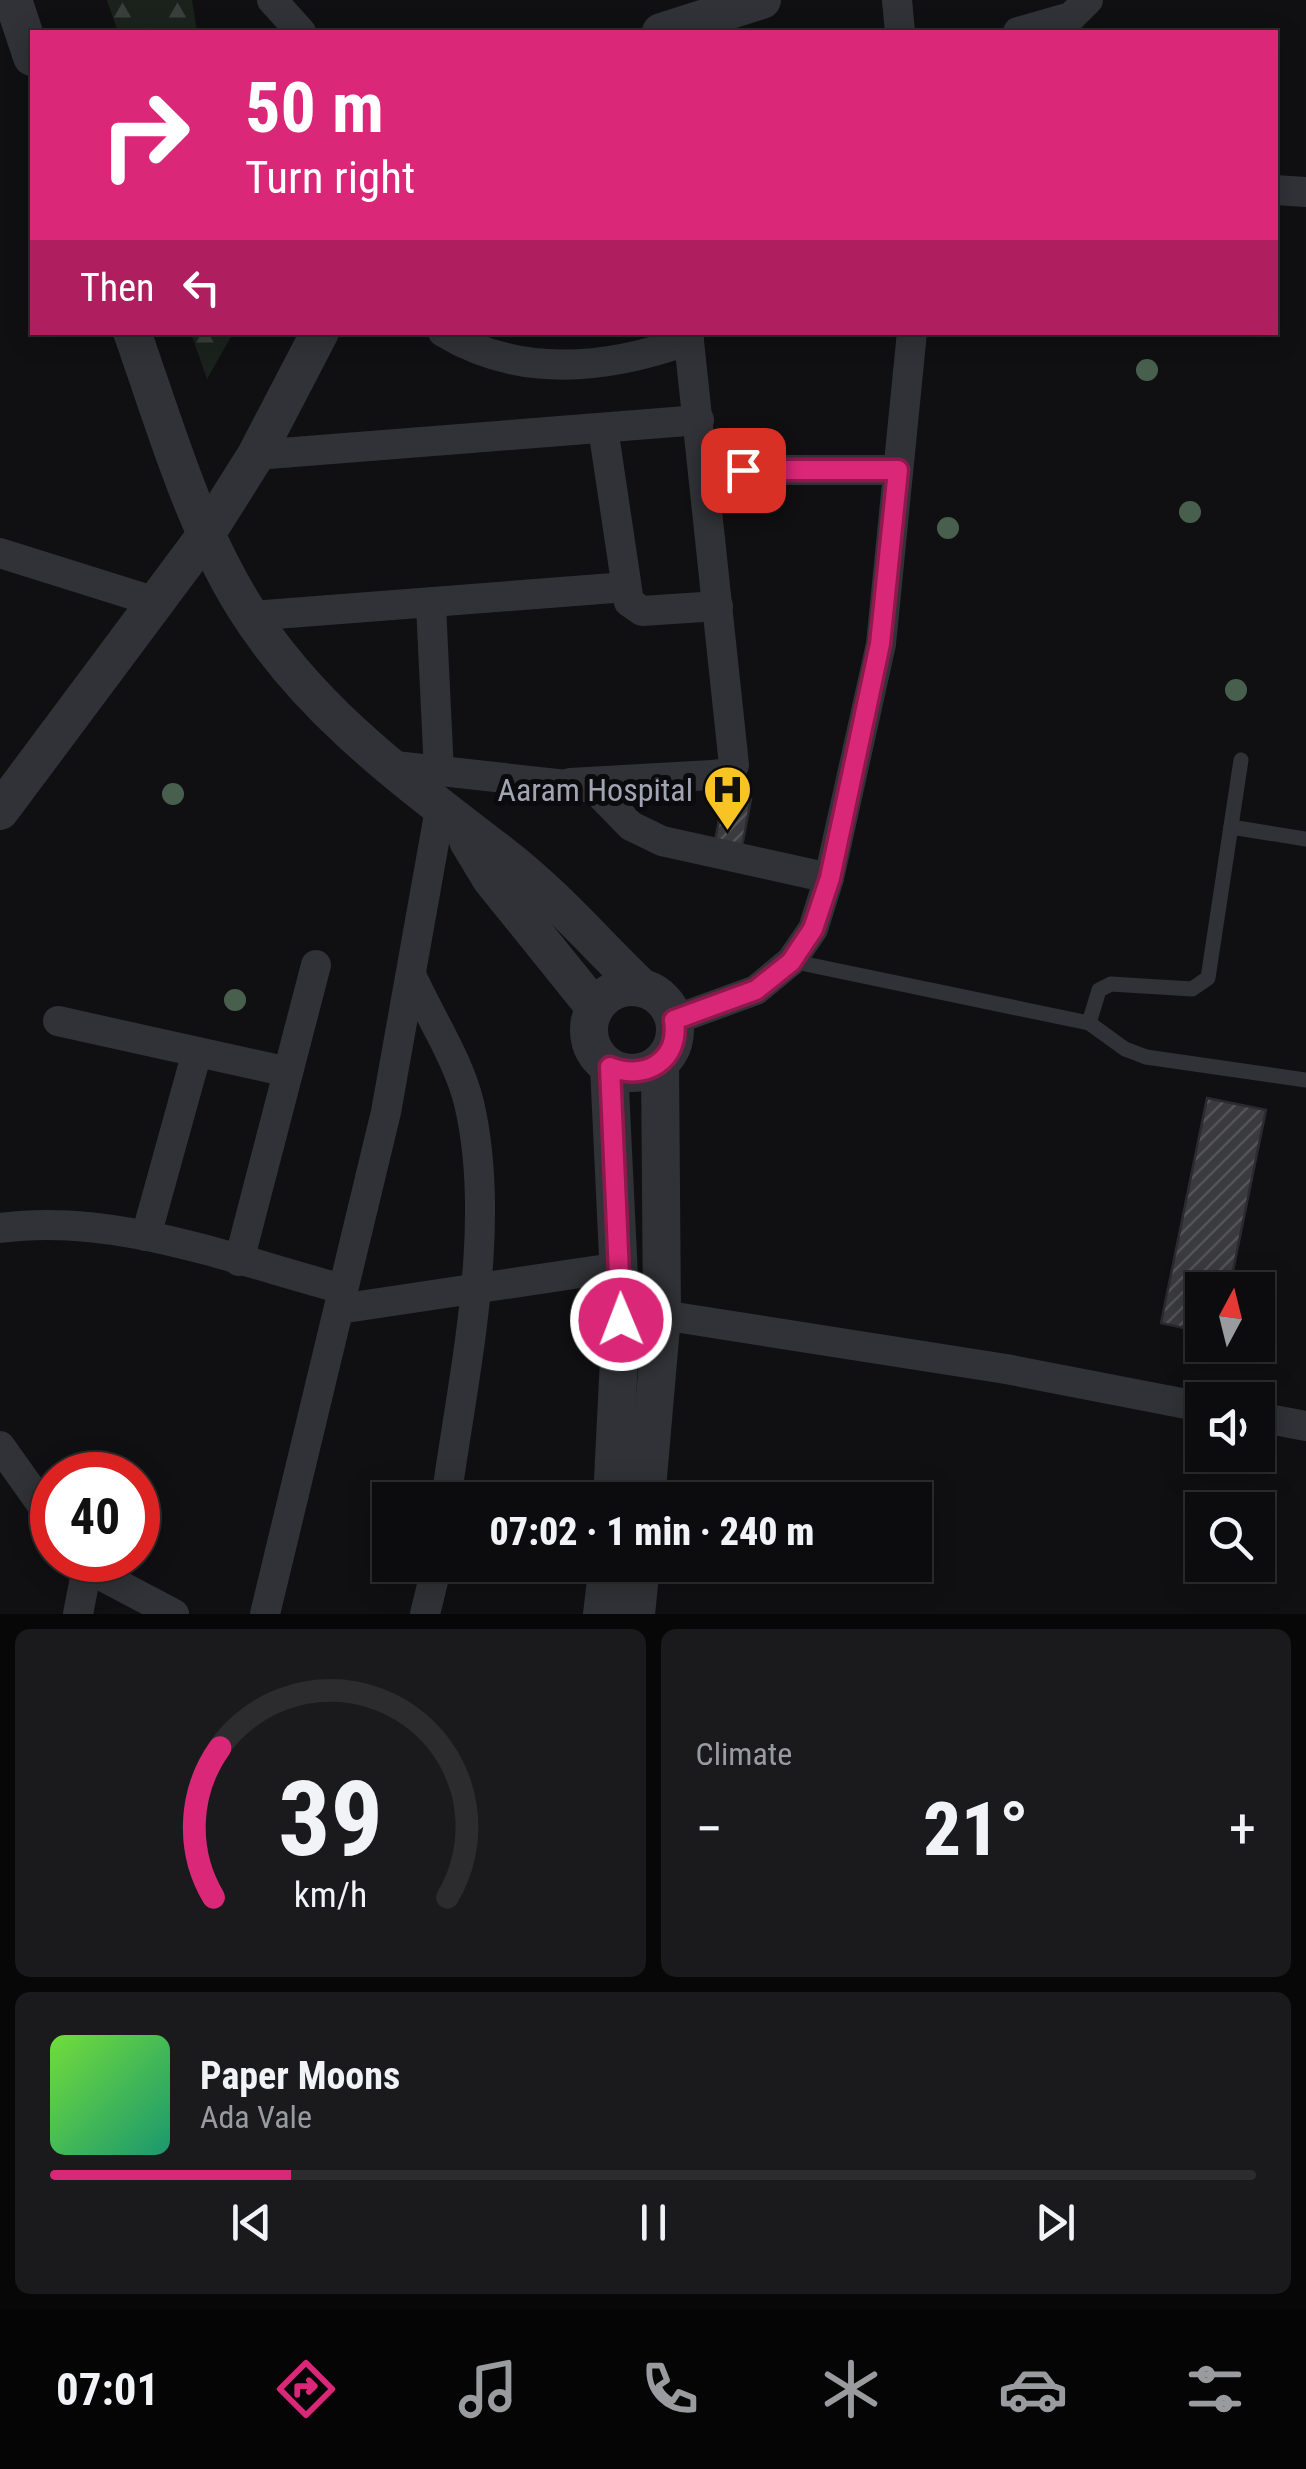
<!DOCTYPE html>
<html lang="en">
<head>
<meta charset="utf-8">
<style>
  :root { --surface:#0c0c0e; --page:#1a1a1c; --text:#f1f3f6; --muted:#9a9b9e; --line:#2c2c2e; --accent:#db2777 }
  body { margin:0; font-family:"Roboto Condensed",sans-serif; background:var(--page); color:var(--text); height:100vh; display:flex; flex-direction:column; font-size:38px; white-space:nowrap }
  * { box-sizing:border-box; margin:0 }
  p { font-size:32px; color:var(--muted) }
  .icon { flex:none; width:55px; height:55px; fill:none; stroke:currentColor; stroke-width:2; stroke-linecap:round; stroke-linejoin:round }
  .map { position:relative; height:1614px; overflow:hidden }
  .sheet { display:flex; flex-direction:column; gap:15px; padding:15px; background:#070708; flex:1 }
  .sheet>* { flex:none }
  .banner { position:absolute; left:30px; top:30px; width:1248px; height:305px; border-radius:0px; box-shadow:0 5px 25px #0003,0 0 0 2px var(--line); background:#db2777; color:#fff; overflow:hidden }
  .needle { width:65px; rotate:7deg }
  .buttons { position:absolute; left:1185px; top:1272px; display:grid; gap:20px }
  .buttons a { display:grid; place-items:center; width:90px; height:90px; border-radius:0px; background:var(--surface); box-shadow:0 5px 25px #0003,0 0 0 2px var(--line); font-size:50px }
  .speed { position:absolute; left:30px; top:1452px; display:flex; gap:20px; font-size:50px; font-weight:700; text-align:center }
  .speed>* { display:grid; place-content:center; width:130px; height:130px; border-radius:50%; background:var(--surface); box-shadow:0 5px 25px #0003,0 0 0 2px var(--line); line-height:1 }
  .speed .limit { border:15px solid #d22; background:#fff; color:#111 }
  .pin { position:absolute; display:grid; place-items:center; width:85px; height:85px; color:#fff; margin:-42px; border-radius:20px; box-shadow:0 5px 15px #0006 }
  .me { position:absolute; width:110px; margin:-55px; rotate:359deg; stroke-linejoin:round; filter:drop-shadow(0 0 8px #0008) }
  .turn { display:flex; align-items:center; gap:35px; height:210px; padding:0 50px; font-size:45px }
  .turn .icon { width:130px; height:130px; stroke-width:2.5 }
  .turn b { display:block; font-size:70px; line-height:85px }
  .then { display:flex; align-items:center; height:95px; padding:0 50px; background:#0003; gap:20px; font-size:38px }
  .big { font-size:75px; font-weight:800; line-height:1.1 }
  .sheet .tile { flex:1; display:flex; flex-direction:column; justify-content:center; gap:15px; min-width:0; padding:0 35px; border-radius:15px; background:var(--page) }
  .sheet .dial { align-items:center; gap:0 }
  .dial svg { height:260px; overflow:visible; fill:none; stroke:var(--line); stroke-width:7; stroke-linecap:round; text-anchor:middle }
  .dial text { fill:var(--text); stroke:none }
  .song { display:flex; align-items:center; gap:30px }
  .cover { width:120px; height:120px; border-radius:15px; background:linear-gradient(135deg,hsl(100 70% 55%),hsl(160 70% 35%)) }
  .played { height:10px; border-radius:5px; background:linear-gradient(90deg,var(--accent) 20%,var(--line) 20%) }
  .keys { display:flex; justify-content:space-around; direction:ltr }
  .heat { display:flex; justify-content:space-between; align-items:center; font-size:55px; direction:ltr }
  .sheet .tiles { flex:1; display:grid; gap:15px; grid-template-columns:1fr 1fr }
  .tile:last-child { grid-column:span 2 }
  .trip { position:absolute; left:372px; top:1482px; width:560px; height:100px; border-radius:0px; background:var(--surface); box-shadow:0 5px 25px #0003,0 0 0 2px var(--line); font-weight:800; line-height:100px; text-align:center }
  .menu { display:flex; height:160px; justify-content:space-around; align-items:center; background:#050506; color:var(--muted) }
  .menu .icon { width:70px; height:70px }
  .menu .active { color:var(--accent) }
  .menu b { font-size:45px; color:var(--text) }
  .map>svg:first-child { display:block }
</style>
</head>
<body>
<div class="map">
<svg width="1306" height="1614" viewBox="0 0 1306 1614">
  <defs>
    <pattern id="forest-firs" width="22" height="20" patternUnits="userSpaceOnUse" patternTransform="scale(2.5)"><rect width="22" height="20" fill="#1b221c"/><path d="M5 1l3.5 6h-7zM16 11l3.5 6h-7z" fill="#393f3b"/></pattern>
    <pattern id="building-hatch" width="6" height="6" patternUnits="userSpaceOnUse" patternTransform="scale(2.5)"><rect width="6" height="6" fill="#3a3a3f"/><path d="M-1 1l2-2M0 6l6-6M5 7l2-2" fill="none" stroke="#535458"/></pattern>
  </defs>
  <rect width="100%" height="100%" fill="#101012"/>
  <g fill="url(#forest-firs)">
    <path d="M107,0h85l5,32h-79z"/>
    <path d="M191,333h42l-26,46z"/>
  </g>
  <g fill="url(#building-hatch)" stroke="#2b2a2e" stroke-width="2.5">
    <path d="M724,794l27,5 -10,53 -27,-6z"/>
    <path d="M1207,1098l59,12 -37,180h-27v42l-41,-9z"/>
  </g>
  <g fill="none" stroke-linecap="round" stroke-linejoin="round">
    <g stroke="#313237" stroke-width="15">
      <path d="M1231,827l75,12"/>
      <path d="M791,961l298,62 36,26 21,8 160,23"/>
      <path d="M1089,1023l10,-33 12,-6 81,5 16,-11 33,-218"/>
    </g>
    <g stroke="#313237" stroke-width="30">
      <path d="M272,0l29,32"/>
      <path d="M897,0l3,32"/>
      <path d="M1018,32l53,-15 17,-17"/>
      <path d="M1275,190l31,2"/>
      <path d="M443,332c77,47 166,37 246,8"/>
      <path d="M603,428l26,174 13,9 76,-5"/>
      <path d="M256,455l443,-35"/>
      <path d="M704,470h194"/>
      <path d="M0,553l156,49"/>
      <path d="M431,605l8,167"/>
      <path d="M251,616l375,-29"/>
      <path d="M386,765l208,23 37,38 31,15 167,37"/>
      <path d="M570,783l142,-8 14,-2 8,-8 -46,-433"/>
      <path d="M412,977c18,40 47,84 57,126 29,124 -6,272 -23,397"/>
      <path d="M674,1020l82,-30 35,-29 22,-32 16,-51 52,-234 31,-312"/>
      <path d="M58,1021l230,51"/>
      <path d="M0,1228c115,-16 233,32 343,61"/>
      <path d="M146,1236l51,-184"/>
      <path d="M239,1261l77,-296"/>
      <path d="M339,1309l281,-42"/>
      <path d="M662,1315l344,54 196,38"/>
      <path d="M1258,1417l48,9"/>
      <path d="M0,1446l52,73"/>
      <path d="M82,1560l5,8 87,46"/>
      <path d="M78,1614l9,-46"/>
      <path d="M265,1614l121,-502 54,-303"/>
      <path d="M425,1614l12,-49"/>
    </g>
    <g stroke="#313237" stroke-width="38">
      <path d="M13,0l19,57"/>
      <path d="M661,32l101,-32"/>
      <path d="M132,332c33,93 60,190 112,274 66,106 164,176 261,251 49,38 92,88 137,131"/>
      <path d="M0,811l205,-275 51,-81 64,-123"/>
      <path d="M468,841l23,38 104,129"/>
      <circle cx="632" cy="1030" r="43"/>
      <path d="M609,1067l12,252 -9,181"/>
      <path d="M646,1500l16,-185 -2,-252"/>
      <path d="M602,1614l6,-49"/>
      <path d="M636,1614l5,-49"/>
    </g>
  </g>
  <g fill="#495f4d">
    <circle cx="1147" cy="370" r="11"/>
    <circle cx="1190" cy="512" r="11"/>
    <circle cx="948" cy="528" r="11"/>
    <circle cx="1236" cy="690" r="11"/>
    <circle cx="173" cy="794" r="11"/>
    <circle cx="235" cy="1000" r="11"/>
  </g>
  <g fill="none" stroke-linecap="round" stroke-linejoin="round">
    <defs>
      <path id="route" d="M621,1320l-11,-253c35,14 70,-6 64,-47l82,-30 35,-28 22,-33 17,-51 50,-234 18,-174h-155"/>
    </defs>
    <use href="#route" stroke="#8e194d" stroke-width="25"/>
    <use href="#route" stroke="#db2777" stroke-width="18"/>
  </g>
  <defs>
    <symbol id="hospital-pin" viewBox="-11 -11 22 30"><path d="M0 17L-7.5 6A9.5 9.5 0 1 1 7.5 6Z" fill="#f7c423" stroke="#0b0b0d"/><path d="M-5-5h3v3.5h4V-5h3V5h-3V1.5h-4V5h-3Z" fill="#111"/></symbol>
  </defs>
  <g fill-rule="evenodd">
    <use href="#hospital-pin" x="700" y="762" width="55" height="75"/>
  </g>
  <g text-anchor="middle" stroke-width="10" stroke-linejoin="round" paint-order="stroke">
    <g font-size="32" fill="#a1a5b3" stroke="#0b0b0d" text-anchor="end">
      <text x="693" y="801">Aaram Hospital</text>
    </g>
  </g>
</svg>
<div class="buttons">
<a><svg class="needle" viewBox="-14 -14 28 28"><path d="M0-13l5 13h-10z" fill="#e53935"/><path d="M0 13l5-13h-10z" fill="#9a9b9e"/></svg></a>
<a><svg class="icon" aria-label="sound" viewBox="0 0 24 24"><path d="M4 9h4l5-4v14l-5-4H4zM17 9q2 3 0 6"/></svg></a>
<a><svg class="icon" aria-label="search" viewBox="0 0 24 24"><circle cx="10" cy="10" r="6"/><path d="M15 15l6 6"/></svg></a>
</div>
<div class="speed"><div class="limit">40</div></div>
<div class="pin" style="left:743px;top:470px;background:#d93025"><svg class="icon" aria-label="arrive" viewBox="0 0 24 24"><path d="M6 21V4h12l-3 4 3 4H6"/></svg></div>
<svg class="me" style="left:621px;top:1320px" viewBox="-20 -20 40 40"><circle r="17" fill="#db2777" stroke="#fff" stroke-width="3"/><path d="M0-11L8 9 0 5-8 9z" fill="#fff"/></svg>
<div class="trip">07:02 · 1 min · 240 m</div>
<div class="banner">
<div class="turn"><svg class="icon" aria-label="right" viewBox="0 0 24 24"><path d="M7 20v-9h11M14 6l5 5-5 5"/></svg><div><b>50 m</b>Turn right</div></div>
<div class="then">Then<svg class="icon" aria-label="left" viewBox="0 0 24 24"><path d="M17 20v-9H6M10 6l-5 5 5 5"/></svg></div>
</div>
</div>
<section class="sheet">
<div class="tiles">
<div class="tile dial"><svg viewBox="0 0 100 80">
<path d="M14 69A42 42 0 1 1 86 69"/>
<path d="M14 69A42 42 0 0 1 16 23" stroke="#db2777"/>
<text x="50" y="56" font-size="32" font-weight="700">39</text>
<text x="50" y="72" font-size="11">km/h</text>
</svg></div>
<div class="tile"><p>Climate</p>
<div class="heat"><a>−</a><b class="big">21°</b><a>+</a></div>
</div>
<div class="tile">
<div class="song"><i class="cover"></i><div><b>Paper Moons</b><p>Ada Vale</p></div></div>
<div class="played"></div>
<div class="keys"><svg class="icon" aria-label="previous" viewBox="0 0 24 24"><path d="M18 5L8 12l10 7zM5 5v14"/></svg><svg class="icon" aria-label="pause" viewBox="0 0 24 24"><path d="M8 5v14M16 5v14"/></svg><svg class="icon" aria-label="next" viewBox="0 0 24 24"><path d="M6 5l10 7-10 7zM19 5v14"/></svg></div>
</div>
</div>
</section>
<nav class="menu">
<b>07:01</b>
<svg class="icon active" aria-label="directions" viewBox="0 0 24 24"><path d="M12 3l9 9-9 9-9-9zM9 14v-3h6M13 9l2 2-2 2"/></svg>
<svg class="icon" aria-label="music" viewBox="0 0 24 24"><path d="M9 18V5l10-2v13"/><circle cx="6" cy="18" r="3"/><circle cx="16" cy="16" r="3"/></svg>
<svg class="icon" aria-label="phone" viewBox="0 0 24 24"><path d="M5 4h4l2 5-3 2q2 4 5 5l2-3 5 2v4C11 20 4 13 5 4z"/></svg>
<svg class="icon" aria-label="climate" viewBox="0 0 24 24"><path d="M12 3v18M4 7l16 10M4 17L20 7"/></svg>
<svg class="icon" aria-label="car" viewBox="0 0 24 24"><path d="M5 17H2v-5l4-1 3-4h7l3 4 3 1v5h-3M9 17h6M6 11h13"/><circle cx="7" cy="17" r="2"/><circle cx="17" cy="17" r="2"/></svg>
<svg class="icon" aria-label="filters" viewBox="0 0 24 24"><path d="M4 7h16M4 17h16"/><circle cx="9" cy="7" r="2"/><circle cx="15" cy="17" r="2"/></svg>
</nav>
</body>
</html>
